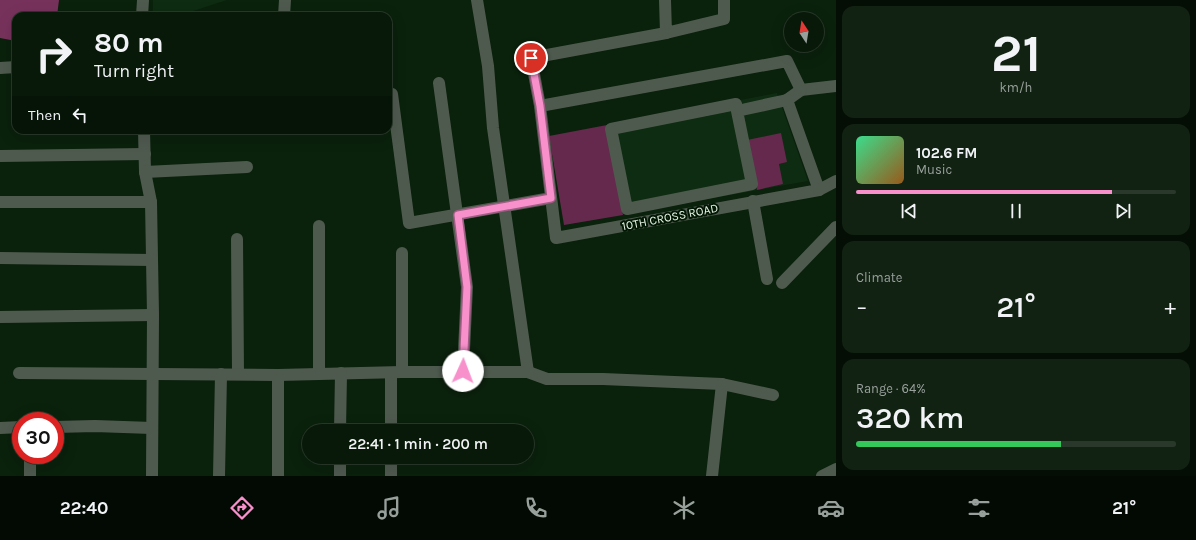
<!DOCTYPE html>
<html lang="en">
<head>
<meta charset="utf-8">
<style>
  :root { --surface:#081909; --page:#112212; --text:#f1f3f6; --muted:#98a09c; --line:#29382a; --accent:#f890cc }
  body { margin:0; font-family:Karla,sans-serif; background:var(--page); color:var(--text); height:100vh; display:flex; flex-direction:column; font-size:15px; white-space:nowrap }
  * { box-sizing:border-box; margin:0 }
  p { font-size:13px; color:var(--muted) }
  .icon { flex:none; width:22px; height:22px; fill:none; stroke:currentColor; stroke-width:2; stroke-linecap:round; stroke-linejoin:round }
  .map { position:relative; flex:1; overflow:hidden }
  .side { display:flex; flex-direction:column; gap:6px; padding:6px; background:#040e05; width:360px }
  .side>* { flex:none }
  .top-card { position:absolute; left:12px; top:12px; width:380px; height:122px; border-radius:12px; box-shadow:0 4px 16px #0002,0 0 0 1px var(--line); background:#081909; color:var(--text); overflow:hidden }
  .needle { width:26px; rotate:348deg }
  .buttons { position:absolute; left:784px; top:12px; display:grid; gap:8px }
  .buttons a { display:grid; place-items:center; width:40px; height:40px; border-radius:50%; background:var(--surface); box-shadow:0 4px 16px #0002,0 0 0 1px var(--line); font-size:20px }
  .speed { position:absolute; left:12px; top:412px; display:flex; gap:8px; font-size:20px; font-weight:700; text-align:center }
  .speed>* { display:grid; place-content:center; width:52px; height:52px; border-radius:50%; background:var(--surface); box-shadow:0 4px 16px #0002,0 0 0 1px var(--line); line-height:1 }
  .speed .limit { border:6px solid #d22; background:#fff; color:#111 }
  .pin { position:absolute; display:grid; place-items:center; width:34px; height:34px; color:#fff; margin:-17px; border:2px solid #fff; border-radius:50%; box-shadow:0 1px 4px #0007 }
  .me { position:absolute; width:44px; margin:-22px; rotate:2deg; stroke-linejoin:round; filter:drop-shadow(0 0 3px #0008) }
  .turn { display:flex; align-items:center; gap:14px; height:84px; padding:0 16px; font-size:18px }
  .turn .icon { width:52px; height:52px; stroke-width:2.5 }
  .turn b { display:block; font-size:28px; line-height:34px }
  .then { display:flex; align-items:center; height:38px; padding:0 16px; background:#0003; gap:8px; font-size:15px }
  .big { font-size:30px; font-weight:600; line-height:1.1 }
  .side .card { flex:1; display:flex; flex-direction:column; justify-content:center; gap:6px; min-width:0; padding:0 14px; border-radius:12px; background:var(--page) }
  .side .dial { align-items:center; gap:0 }
  .dial b { font-size:52px; line-height:1 }
  .song { display:flex; align-items:center; gap:12px }
  .cover { width:48px; height:48px; border-radius:6px; background:linear-gradient(135deg,hsl(150 70% 55%),hsl(30 70% 35%)) }
  .played { height:4px; border-radius:2px; background:linear-gradient(90deg,var(--accent) 80%,var(--line) 80%) }
  .keys { display:flex; justify-content:space-around; direction:ltr }
  .heat { display:flex; justify-content:space-between; align-items:center; font-size:22px; direction:ltr }
  .charge { height:6px; border-radius:3px; background:linear-gradient(90deg,#34c759 64%,var(--line) 0) }
  .trip { position:absolute; left:302px; top:424px; width:232px; height:40px; border-radius:20px; background:var(--surface); box-shadow:0 4px 16px #0002,0 0 0 1px var(--line); font-weight:600; line-height:40px; text-align:center }
  .tabs { display:flex; height:64px; justify-content:space-around; align-items:center; background:#030a04; color:var(--muted) }
  .tabs .icon { width:28px; height:28px }
  .tabs .selected { color:var(--accent) }
  .tabs b { font-size:18px; color:var(--text) }
  main { display:flex; flex:1; min-height:0 }
  .map>svg:first-child { display:block }
</style>
</head>
<body>
<main>
<div class="map">
<svg width="836" height="476" viewBox="0 0 836 476">
  <rect width="100%" height="100%" fill="#0a210c"/>
  <g fill="#0e2c11">
    <path d="M153,0h74l-49,16h-25z"/>
    <path d="M777,93l31,88 -244,44 43,-100z"/>
  </g>
  <g fill="#64294d">
    <path d="M607,125l16,90 -59,10 -15,-89z"/>
    <path d="M781,133l6,29 -8,2 4,20 -26,6 -10,-50z"/>
  </g>
  <path fill="#77325c" d="M0,0h59l-2,16h-41v25l-16,-3z"/>
  <g fill="none" stroke-linecap="round" stroke-linejoin="round">
    <g stroke="#4f5a4f" stroke-width="12">
      <path d="M477,0l11,66 5,62 35,244"/>
      <path d="M665,0l1,33 58,-14v-19"/>
      <path d="M142,16l1,-16"/>
      <path d="M284,16l1,-16"/>
      <path d="M666,33l-135,25 9,48 16,132 263,-48 -32,-90 14,-10 35,-4"/>
      <path d="M0,68l16,-1"/>
      <path d="M439,83l28,204 -4,84"/>
      <path d="M392,94l17,129 142,-25"/>
      <path d="M540,106l247,-45 14,29"/>
      <path d="M737,111l15,73 -125,25 -16,-80 125,-25 1,7 50,-11"/>
      <path d="M144,130l1,42 6,30 2,113 -1,161"/>
      <path d="M0,156l145,-2"/>
      <path d="M145,172l102,-5"/>
      <path d="M819,190l17,-9"/>
      <path d="M753,201l14,78"/>
      <path d="M0,202h151"/>
      <path d="M319,226v147"/>
      <path d="M237,239l1,135"/>
      <path d="M0,258l152,2"/>
      <path d="M782,283l54,-56"/>
      <path d="M0,317l153,-2"/>
      <path d="M402,372v-119"/>
      <path d="M19,373l259,2 124,-3h126l19,7h56l119,5 -10,92"/>
      <path d="M391,373v58"/>
      <path d="M278,375v101"/>
      <path d="M722,384l51,11"/>
      <path d="M55,427l40,-1 57,2"/>
      <path d="M0,428l21,-1"/>
      <path d="M340,431l1,-58"/>
      <path d="M391,457v19"/>
      <path d="M30,476v-21"/>
      <path d="M219,476l2,-102"/>
      <path d="M340,476v-19"/>
      <path d="M822,476l14,-7"/>
    </g>
  </g>
  <g fill="none" stroke-linecap="round" stroke-linejoin="round">
    <defs>
      <path id="route" d="M463,371l4,-84 -9,-72 93,-17 -11,-92 -9,-48"/>
    </defs>
    <use href="#route" stroke="#a15e85" stroke-width="10"/>
    <use href="#route" stroke="#f890cc" stroke-width="7"/>
  </g>
  <g text-anchor="middle" stroke-width="4" stroke-linejoin="round" paint-order="stroke">
    <g font-size="12" fill="#e8f6e8" stroke="#031804">
      <text transform="translate(670 217) rotate(-11)" y="4">10TH CROSS ROAD</text>
    </g>
  </g>
</svg>
<div class="buttons">
<a><svg class="needle" viewBox="-14 -14 28 28"><path d="M0-13l5 13h-10z" fill="#e53935"/><path d="M0 13l5-13h-10z" fill="#98a09c"/></svg></a>
</div>
<div class="speed"><div class="limit">30</div></div>
<div class="pin" style="left:531px;top:58px;background:#d93025"><svg class="icon" aria-label="arrive" viewBox="0 0 24 24"><path d="M6 21V4h12l-3 4 3 4H6"/></svg></div>
<svg class="me" style="left:463px;top:371px" viewBox="-20 -20 40 40"><circle r="19" fill="#fff"/><path d="M0-13L10 11 0 6-10 11z" fill="#f890cc"/></svg>
<div class="trip">22:41 · 1 min · 200 m</div>
<div class="top-card">
<div class="turn"><svg class="icon" aria-label="right" viewBox="0 0 24 24"><path d="M7 20v-9h11M14 6l5 5-5 5"/></svg><div><b>80 m</b>Turn right</div></div>
<div class="then">Then<svg class="icon" aria-label="left" viewBox="0 0 24 24"><path d="M17 20v-9H6M10 6l-5 5 5 5"/></svg></div>
</div>
</div>
<section class="side">
<div class="card dial"><b>21</b><p>km/h</p></div>
<div class="card">
<div class="song"><i class="cover"></i><div><b>102.6 FM</b><p>Music</p></div></div>
<div class="played"></div>
<div class="keys"><svg class="icon" aria-label="previous" viewBox="0 0 24 24"><path d="M18 5L8 12l10 7zM5 5v14"/></svg><svg class="icon" aria-label="pause" viewBox="0 0 24 24"><path d="M8 5v14M16 5v14"/></svg><svg class="icon" aria-label="next" viewBox="0 0 24 24"><path d="M6 5l10 7-10 7zM19 5v14"/></svg></div>
</div>
<div class="card"><p>Climate</p>
<div class="heat"><a>−</a><b class="big">21°</b><a>+</a></div>
</div>
<div class="card"><p>Range · 64%</p><b class="big">320 km</b><div class="charge"></div></div>
</section>
</main>
<nav class="tabs">
<b>22:40</b>
<svg class="icon selected" aria-label="directions" viewBox="0 0 24 24"><path d="M12 3l9 9-9 9-9-9zM9 14v-3h6M13 9l2 2-2 2"/></svg>
<svg class="icon" aria-label="music" viewBox="0 0 24 24"><path d="M9 18V5l10-2v13"/><circle cx="6" cy="18" r="3"/><circle cx="16" cy="16" r="3"/></svg>
<svg class="icon" aria-label="phone" viewBox="0 0 24 24"><path d="M5 4h4l2 5-3 2q2 4 5 5l2-3 5 2v4C11 20 4 13 5 4z"/></svg>
<svg class="icon" aria-label="climate" viewBox="0 0 24 24"><path d="M12 3v18M4 7l16 10M4 17L20 7"/></svg>
<svg class="icon" aria-label="car" viewBox="0 0 24 24"><path d="M5 17H2v-5l4-1 3-4h7l3 4 3 1v5h-3M9 17h6M6 11h13"/><circle cx="7" cy="17" r="2"/><circle cx="17" cy="17" r="2"/></svg>
<svg class="icon" aria-label="filters" viewBox="0 0 24 24"><path d="M4 7h16M4 17h16"/><circle cx="9" cy="7" r="2"/><circle cx="15" cy="17" r="2"/></svg>
<b>21°</b>
</nav>
</body>
</html>
